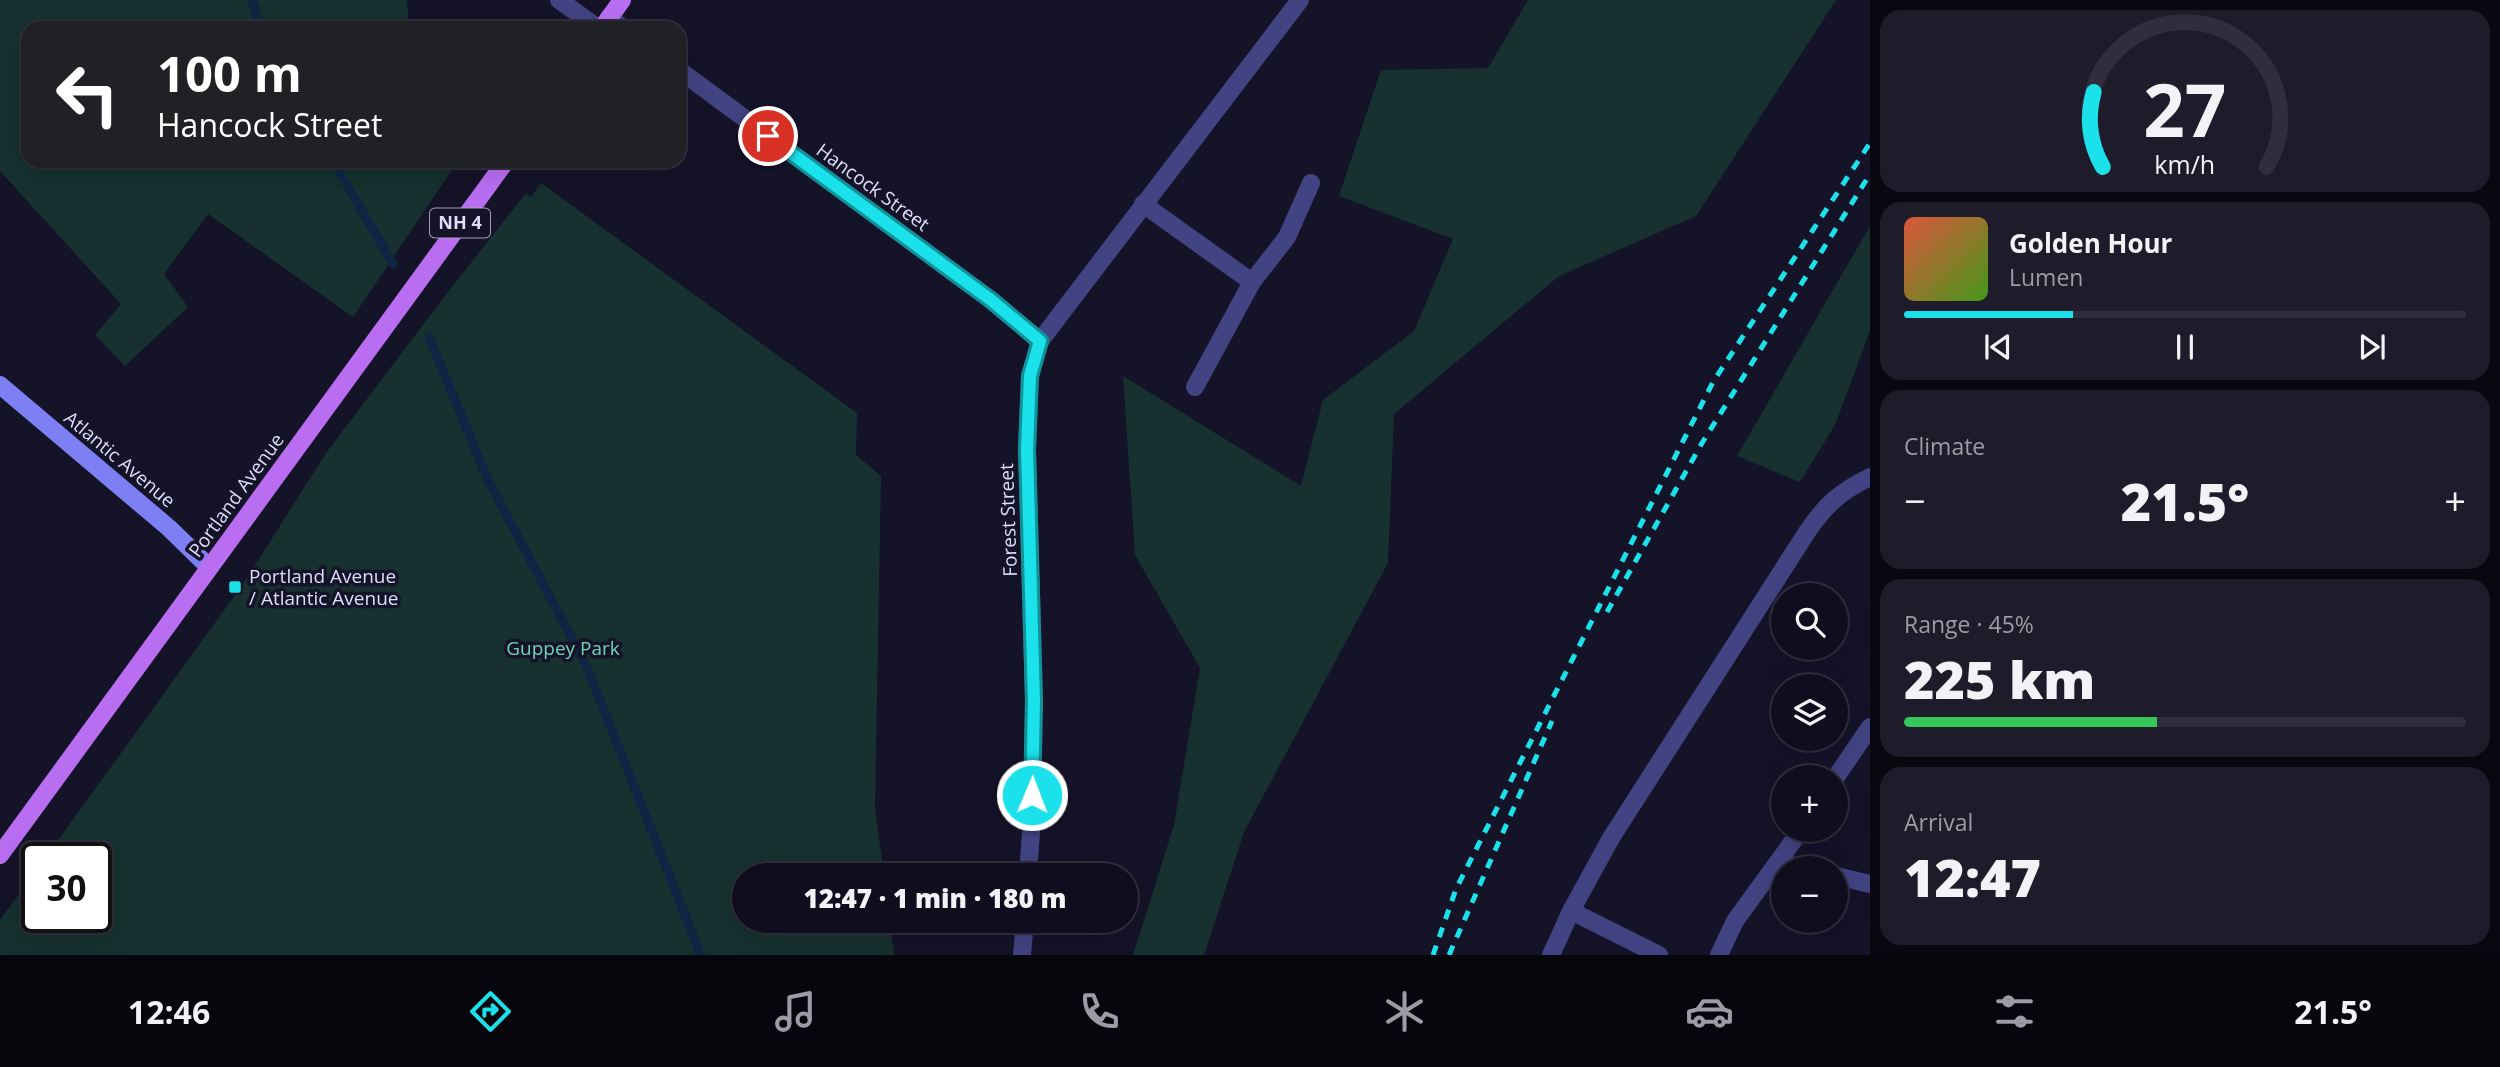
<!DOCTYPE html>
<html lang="en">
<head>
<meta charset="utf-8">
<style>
  :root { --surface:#100e1e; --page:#1e1c2b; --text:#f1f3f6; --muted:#9c9ca4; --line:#302e3c; --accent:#1ae1ea }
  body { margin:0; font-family:"Open Sans",sans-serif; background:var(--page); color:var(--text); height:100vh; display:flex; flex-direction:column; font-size:26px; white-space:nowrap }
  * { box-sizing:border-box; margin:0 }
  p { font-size:23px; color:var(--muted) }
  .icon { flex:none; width:38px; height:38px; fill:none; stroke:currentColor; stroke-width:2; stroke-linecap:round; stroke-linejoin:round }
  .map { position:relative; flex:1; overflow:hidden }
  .drawer { display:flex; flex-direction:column; gap:10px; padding:10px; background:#090810; width:630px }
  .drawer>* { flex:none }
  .hud { position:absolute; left:21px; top:21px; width:665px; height:147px; border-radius:21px; box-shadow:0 7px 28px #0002,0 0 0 2px var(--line); background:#202124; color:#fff; overflow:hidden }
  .fabs { position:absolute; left:1771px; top:583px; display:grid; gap:14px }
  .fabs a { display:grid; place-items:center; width:77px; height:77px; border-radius:50%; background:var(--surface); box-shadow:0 7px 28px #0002,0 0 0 2px var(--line); font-size:35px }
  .speed { position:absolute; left:21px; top:842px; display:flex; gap:14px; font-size:35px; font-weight:700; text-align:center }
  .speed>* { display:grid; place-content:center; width:91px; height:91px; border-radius:50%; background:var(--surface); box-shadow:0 7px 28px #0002,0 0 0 2px var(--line); line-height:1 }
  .speed .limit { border:4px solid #111; border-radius:10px; background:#fff; color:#111 }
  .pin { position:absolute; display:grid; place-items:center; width:60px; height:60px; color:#fff; margin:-30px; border:4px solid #fff; border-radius:50%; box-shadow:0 2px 7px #0007 }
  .me { position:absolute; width:77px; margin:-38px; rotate:1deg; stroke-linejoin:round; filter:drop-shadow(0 0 5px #0008) }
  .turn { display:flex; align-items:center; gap:24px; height:147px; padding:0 21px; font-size:32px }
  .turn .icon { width:91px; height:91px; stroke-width:2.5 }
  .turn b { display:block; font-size:49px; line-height:60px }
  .big { font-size:52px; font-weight:800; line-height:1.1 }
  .drawer .tile { flex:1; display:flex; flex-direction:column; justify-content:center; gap:10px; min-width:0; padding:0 24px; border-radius:21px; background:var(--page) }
  .drawer .dial { align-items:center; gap:0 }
  .dial svg { height:182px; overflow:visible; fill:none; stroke:var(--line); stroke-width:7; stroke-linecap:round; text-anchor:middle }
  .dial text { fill:var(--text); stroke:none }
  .song { display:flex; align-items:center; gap:21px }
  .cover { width:84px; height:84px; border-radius:10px; background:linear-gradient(135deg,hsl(10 70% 55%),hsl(100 70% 35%)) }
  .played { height:7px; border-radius:4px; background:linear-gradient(90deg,var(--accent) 30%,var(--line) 30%) }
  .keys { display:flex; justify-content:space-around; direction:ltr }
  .heat { display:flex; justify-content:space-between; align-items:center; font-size:38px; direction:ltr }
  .charge { height:10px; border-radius:5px; background:linear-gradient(90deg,#34c759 45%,var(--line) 0) }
  .trip { position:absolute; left:732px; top:863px; width:406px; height:70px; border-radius:35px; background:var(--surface); box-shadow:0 7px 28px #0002,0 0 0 2px var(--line); font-weight:800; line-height:70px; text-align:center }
  .tabs { display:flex; height:112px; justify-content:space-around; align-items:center; background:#06060c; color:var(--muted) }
  .tabs .icon { width:49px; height:49px }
  .tabs .active { color:var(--accent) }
  .tabs b { font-size:32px; color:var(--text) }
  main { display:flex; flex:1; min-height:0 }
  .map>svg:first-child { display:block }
</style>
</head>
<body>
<main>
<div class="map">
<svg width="1870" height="955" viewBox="0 0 1870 955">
  <rect width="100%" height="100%" fill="#151328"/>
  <g fill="#16312f">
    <path d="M0,0h407l2,28h-381v133h430l-105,156 -145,-103 -44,60 24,33 -63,59 -30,-31 26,-31 -121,-133z"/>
    <path d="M1528,0h308l-140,216 -137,60 -165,138 -6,149 -144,269 -40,123h-71l41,-130 26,-157 -65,-113 -12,-179 178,110 22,-86 91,-69 39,-92 -114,-43 42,-126 107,-2z"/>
    <path d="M541,183l316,230 -1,42 25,21 -6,333 9,66h-140v45l146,1 4,34h-894v-35l37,-50v47h59v-59l-50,-1 197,-273 83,-131 118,-156 82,-104 5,4z"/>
    <path d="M1870,226v105l-35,94 -35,57 -63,-26z"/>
  </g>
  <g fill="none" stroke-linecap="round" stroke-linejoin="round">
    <g stroke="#102544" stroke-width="9">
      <path d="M252,0l9,28"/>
      <path d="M333,161l60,103"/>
      <path d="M429,337l58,141 99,187 115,290"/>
    </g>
    <g stroke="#424382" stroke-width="18">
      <path d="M559,0l39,28"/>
      <path d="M1836,777l34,-50"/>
      <path d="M1778,862l25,6"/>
      <path d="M1836,876l34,8"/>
      <path d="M1571,911l88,44"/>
      <path d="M1551,955l20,-44 40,-73 196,-306c19,-28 33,-40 63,-55"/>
      <path d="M1719,955l16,-34 66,-91"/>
    </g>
    <g stroke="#424382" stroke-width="18">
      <path d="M609,17l14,11"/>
      <path d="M679,70l312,230 49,41"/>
      <path d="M1143,204l109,78 35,-45 24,-54"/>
      <path d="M1195,387l57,-105"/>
      <path d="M1028,875l4,-57 2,-117 -7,-252 3,-73 10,-35 260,-341"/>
      <path d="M1022,955l3,-35"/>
    </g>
    <path stroke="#7c80f3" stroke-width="18" d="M0,385l169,143 40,39"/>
    <g stroke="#b96ef2" stroke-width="18">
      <path d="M602,28l20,-28"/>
      <path d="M0,855l506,-694"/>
    </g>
    <g stroke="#1ae1ea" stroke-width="5" stroke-dasharray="10 9" stroke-linecap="butt">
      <path d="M1607,612l95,-169 168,-269"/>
      <path d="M1433,955l23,-66 257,-507 157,-239"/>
      <path d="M1449,955l103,-234"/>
    </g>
  </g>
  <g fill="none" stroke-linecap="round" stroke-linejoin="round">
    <defs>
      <path id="route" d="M768,136l223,164 49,41 -10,35 -3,73 7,252 -2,94"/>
    </defs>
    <use href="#route" stroke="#119298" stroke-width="18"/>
    <use href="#route" stroke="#1ae1ea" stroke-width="12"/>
  </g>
  <rect fill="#1ae1ea" stroke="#151328" stroke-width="2.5" x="228" y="580" width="14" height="14" rx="3.5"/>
  <g text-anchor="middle" stroke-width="7" stroke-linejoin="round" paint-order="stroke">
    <rect fill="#151328" stroke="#a2a0bc" stroke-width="2" x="430" y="208.5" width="60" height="29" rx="5"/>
    <g font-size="18" font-weight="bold" fill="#deddfc">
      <text x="460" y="229">NH 4</text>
    </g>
    <g font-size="19" fill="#deddfc" stroke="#151328">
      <text transform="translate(873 187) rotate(36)" y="7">Hancock Street</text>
      <text transform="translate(120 459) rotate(40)" y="7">Atlantic Avenue</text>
      <text transform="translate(236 495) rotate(-54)" y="7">Portland Avenue</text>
      <text transform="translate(1008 520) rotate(-92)" y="7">Forest Street</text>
    </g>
    <g font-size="19" fill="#deddfc" stroke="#151328" text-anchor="start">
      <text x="249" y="583">Portland Avenue<tspan x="249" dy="22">/ Atlantic Avenue</tspan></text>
    </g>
    <g font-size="19" fill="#6ed6b7" stroke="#151328">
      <text x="563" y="655">Guppey Park</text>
    </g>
  </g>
</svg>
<div class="fabs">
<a><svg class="icon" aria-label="search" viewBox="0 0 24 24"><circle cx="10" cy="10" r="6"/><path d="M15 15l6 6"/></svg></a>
<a><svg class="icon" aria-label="layers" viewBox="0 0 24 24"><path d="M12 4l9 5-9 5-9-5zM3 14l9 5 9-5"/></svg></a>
<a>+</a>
<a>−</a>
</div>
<div class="speed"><div class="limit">30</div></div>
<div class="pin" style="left:768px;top:136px;background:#d93025"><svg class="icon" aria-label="arrive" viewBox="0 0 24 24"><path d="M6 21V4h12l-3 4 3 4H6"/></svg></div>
<svg class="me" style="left:1032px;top:795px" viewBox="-20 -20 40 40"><circle r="17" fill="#1ae1ea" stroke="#fff" stroke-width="3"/><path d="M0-11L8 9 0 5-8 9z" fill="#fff"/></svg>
<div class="trip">12:47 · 1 min · 180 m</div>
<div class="hud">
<div class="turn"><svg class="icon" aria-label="left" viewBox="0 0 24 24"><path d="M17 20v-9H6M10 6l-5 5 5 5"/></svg><div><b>100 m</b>Hancock Street</div></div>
</div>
</div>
<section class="drawer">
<div class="tile dial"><svg viewBox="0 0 100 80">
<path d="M14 69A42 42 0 1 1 86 69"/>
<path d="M14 69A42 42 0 0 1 10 36" stroke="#1ae1ea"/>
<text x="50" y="56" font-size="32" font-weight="700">27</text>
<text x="50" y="72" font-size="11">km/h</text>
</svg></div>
<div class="tile">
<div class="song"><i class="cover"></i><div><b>Golden Hour</b><p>Lumen</p></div></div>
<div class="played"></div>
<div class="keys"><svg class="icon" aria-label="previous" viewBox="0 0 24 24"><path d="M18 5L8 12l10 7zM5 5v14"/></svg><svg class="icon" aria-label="pause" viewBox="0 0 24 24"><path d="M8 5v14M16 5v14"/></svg><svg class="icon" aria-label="next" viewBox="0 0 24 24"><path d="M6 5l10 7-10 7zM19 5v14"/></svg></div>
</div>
<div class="tile"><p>Climate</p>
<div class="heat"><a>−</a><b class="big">21.5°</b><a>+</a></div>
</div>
<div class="tile"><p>Range · 45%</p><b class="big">225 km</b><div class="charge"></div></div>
<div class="tile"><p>Arrival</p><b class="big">12:47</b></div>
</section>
</main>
<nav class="tabs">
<b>12:46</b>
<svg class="icon active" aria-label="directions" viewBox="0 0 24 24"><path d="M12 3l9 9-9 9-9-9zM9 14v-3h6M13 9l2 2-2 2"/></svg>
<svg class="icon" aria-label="music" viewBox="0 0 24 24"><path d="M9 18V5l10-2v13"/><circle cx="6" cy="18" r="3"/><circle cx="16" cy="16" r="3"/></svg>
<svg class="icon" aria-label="phone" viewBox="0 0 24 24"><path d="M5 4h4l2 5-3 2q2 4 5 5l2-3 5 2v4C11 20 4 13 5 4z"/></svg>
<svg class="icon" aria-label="climate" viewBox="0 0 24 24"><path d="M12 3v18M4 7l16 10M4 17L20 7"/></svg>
<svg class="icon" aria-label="car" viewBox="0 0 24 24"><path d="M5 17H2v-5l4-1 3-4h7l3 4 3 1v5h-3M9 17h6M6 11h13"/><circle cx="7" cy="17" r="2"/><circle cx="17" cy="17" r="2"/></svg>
<svg class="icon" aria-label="filters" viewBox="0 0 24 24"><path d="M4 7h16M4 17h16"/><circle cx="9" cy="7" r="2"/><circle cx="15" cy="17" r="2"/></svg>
<b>21.5°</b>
</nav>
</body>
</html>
